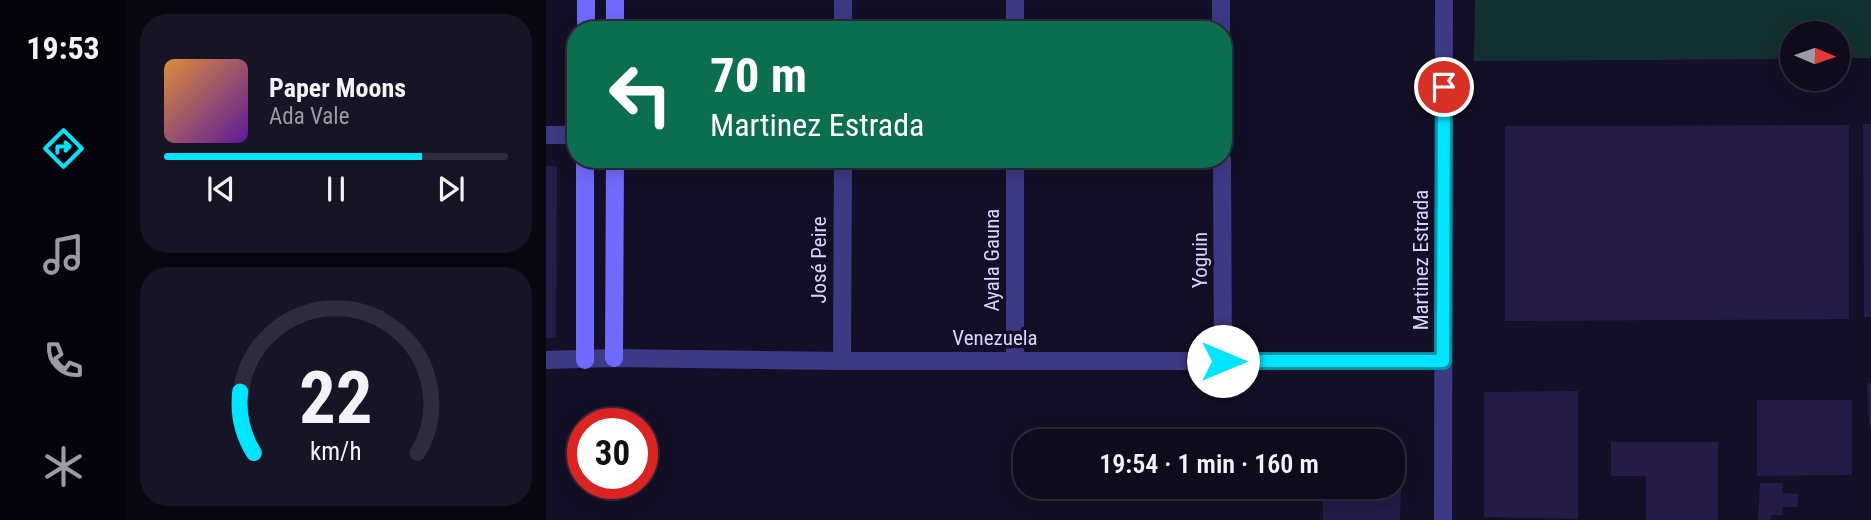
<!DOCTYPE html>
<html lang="en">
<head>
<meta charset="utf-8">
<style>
  :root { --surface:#0e0b1c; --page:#171425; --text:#f1f3f6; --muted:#9b9ba3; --line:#2e2b3b; --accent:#00e5ff }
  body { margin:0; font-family:"Roboto Condensed",sans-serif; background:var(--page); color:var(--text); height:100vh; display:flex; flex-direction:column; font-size:26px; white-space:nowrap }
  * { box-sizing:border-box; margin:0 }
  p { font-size:23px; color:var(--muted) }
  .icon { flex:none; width:38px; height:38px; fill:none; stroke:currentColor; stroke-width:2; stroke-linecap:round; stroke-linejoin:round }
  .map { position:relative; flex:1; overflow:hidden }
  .panel { display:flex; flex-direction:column; gap:14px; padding:14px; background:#08060f; width:420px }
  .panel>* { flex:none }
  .hud { position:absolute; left:21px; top:21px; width:665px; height:147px; border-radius:28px; box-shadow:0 4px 18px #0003,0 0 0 2px var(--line); background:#0b6e4f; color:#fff; overflow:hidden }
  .needle { width:46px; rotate:92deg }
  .fabs { position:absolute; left:1234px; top:21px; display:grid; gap:14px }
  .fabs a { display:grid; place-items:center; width:70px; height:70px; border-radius:50%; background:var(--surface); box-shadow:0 4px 18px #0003,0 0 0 2px var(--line); font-size:35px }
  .speed { position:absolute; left:21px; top:408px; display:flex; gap:14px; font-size:35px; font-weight:700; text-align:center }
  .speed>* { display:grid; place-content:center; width:91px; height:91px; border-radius:50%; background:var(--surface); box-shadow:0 4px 18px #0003,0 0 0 2px var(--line); line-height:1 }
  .speed .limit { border:10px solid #d22; background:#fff; color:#111 }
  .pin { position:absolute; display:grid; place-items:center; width:60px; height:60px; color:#fff; margin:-30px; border:4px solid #fff; border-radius:50%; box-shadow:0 2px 7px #0007 }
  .me { position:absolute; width:77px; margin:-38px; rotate:90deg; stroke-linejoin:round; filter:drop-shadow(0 0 5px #0008) }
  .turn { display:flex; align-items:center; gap:24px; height:147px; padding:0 28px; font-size:32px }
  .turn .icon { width:91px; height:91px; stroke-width:2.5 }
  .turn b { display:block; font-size:49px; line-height:60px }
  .panel .widget { flex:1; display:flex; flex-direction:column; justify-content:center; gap:10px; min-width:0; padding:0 24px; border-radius:28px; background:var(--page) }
  .panel .dial { align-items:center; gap:0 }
  .dial svg { height:182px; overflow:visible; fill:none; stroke:var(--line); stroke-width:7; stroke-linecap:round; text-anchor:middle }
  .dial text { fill:var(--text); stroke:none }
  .song { display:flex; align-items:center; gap:21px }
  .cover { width:84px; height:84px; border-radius:10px; background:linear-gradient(135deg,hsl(30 70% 55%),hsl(270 70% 35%)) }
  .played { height:7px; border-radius:4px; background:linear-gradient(90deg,var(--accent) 75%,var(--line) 75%) }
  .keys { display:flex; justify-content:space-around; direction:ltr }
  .trip { position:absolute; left:467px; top:429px; width:392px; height:70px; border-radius:28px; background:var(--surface); box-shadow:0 4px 18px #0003,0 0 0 2px var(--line); font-weight:600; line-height:70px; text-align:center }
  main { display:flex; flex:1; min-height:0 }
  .menu { display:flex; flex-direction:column; width:126px; justify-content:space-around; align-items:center; background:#06040b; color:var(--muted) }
  .menu .icon { width:49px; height:49px }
  .menu .current { color:var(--accent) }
  .menu b { font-size:32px; color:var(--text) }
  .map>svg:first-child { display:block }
</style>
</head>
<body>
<main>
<nav class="menu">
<b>19:53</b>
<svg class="icon current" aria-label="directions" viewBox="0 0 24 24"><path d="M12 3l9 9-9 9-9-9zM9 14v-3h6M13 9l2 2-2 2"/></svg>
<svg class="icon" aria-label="music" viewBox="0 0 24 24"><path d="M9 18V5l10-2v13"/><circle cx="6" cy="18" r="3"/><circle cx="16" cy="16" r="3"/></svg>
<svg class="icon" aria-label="phone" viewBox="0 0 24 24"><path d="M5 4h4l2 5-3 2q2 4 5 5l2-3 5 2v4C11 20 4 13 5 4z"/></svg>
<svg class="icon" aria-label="climate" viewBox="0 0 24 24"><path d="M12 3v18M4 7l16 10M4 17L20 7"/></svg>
</nav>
<section class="panel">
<div class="widget">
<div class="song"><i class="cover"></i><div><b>Paper Moons</b><p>Ada Vale</p></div></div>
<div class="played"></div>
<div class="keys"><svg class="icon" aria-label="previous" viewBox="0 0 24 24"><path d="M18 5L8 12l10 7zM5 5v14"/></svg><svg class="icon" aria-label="pause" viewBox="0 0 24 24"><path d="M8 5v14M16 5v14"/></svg><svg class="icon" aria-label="next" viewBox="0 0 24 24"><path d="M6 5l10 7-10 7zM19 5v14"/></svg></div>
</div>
<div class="widget dial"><svg viewBox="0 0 100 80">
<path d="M14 69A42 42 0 1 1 86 69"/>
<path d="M14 69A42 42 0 0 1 8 42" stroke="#00e5ff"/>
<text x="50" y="56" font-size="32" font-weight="700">22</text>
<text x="50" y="72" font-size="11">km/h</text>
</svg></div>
</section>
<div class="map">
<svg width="1325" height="520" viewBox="0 0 1325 520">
  <rect width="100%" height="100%" fill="#130f26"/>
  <path fill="#12302f" d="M929,0h396v58h-33v-25h-46v26l-318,2z"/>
  <g fill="#241b47">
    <path d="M1317,124h8v193h-7z"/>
    <path d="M1303,125v194l-344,2v-195z"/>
    <path d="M0,166h11l-1,172h-10z"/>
    <path d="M1321,382h4v46h-2z"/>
    <path d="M1032,391v128l-94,-2v-125z"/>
    <path d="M1211,400h95v75l-95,1z"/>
    <path d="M774,432l18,1 -1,8h-17z"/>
    <path d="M817,434l32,1v6h-32z"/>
    <path d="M1065,442h107v78h-72v-44h-35z"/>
    <path d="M847,447h9l-2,73h-77v-25l-4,-1v-8h74z"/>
    <path d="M1214,483h22l1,10 15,1v13h-16l1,8h-12v5h-13z"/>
  </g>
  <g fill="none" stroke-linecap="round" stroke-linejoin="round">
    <g stroke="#3d3a85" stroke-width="18">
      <path d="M675,0v30"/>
      <path d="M297,30v-30"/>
      <path d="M469,30v-30"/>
      <path d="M0,135h30"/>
      <path d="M676,159l1,202"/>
      <path d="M0,360l68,-2 228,3h601"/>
      <path d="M296,361l1,-202"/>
      <path d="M469,361v-202"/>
      <path d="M897,520l1,-520"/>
    </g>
    <g stroke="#6f6bff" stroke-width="18">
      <path d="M69,0v30"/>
      <path d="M40,30v-30"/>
      <path d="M68,358l1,-199"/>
      <path d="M39,360v-201"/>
    </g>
  </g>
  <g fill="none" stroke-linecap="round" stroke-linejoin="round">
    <defs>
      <path id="route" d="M677,361h220l1,-274"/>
    </defs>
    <use href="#route" stroke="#0095a6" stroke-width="18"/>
    <use href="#route" stroke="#00e5ff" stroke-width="12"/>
  </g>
  <g text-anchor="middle" stroke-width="7" stroke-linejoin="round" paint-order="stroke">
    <g font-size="21" fill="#d9d4ff" stroke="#130f26">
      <text transform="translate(273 260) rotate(-90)" y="7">José Peire</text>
      <text transform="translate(446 260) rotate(-90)" y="7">Ayala Gauna</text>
      <text transform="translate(654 260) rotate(-90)" y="7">Yoguin</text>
      <text transform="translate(875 260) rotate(-90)" y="7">Martinez Estrada</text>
      <text x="449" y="345">Venezuela</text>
    </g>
  </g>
</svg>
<div class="fabs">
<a><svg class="needle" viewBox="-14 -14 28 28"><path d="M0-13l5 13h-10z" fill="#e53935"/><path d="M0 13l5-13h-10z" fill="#9b9ba3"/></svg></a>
</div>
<div class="speed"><div class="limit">30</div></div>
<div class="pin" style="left:898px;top:87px;background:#d93025"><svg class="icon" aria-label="arrive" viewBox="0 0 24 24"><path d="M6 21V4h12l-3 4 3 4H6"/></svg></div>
<svg class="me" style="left:677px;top:361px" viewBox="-20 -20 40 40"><circle r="19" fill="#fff"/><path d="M0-13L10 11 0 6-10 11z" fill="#00e5ff"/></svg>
<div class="trip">19:54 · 1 min · 160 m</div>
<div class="hud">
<div class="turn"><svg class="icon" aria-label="left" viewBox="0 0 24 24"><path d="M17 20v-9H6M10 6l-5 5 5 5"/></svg><div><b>70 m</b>Martinez Estrada</div></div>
</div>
</div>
</main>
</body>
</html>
